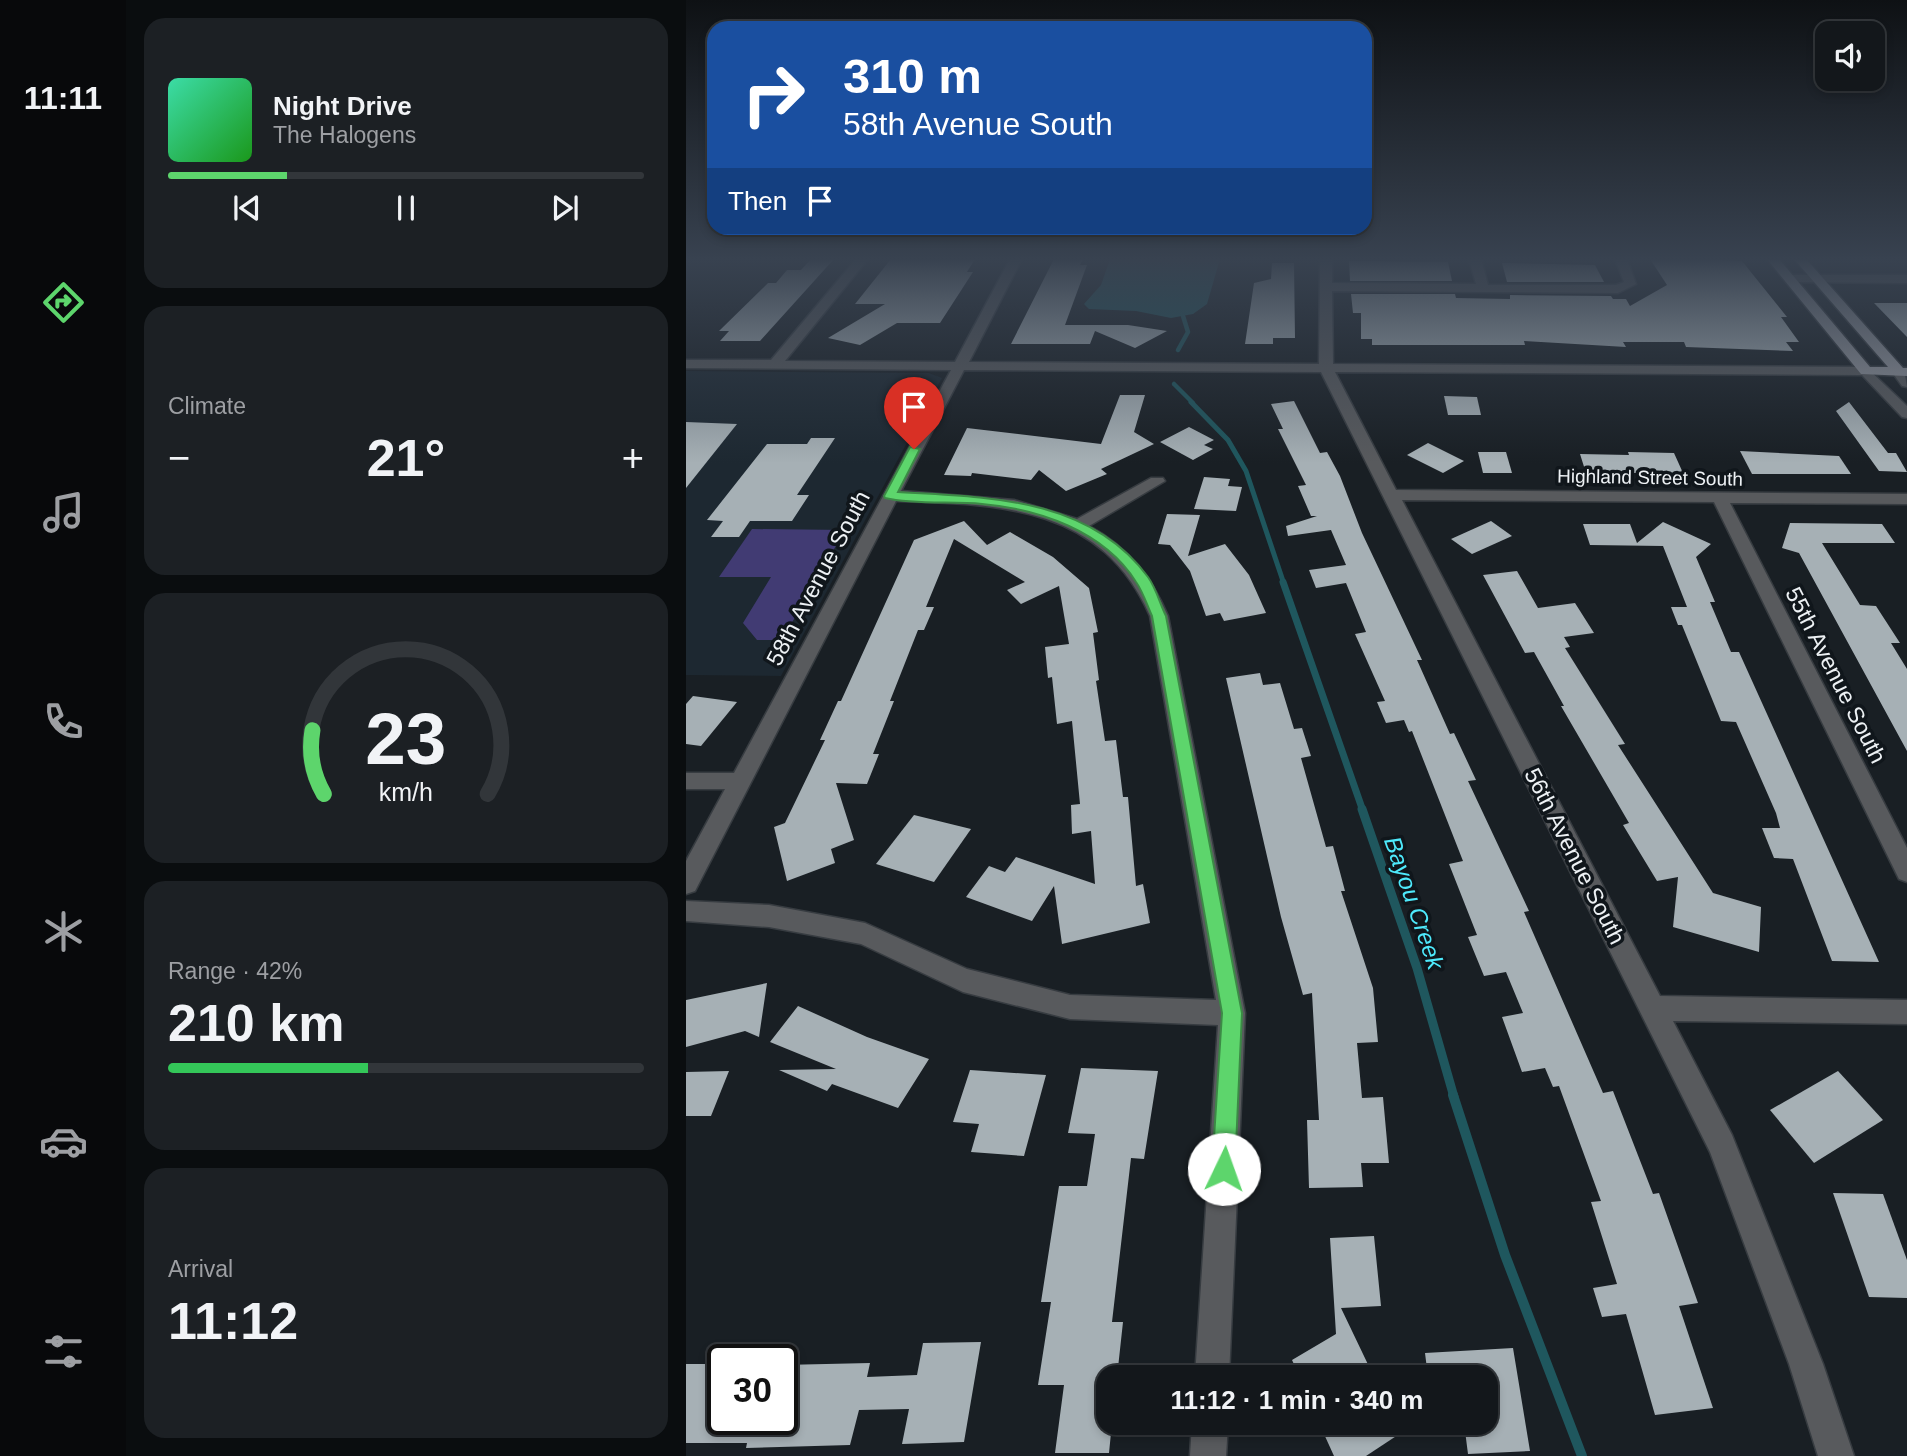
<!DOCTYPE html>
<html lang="en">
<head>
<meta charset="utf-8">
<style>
  :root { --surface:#13171b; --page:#1c2024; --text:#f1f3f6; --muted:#9d9fa3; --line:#32363a; --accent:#5dd56c }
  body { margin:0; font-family:Helvetica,sans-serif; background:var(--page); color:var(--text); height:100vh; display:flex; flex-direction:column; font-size:26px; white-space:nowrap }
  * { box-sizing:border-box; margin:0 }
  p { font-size:23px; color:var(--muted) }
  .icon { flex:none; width:38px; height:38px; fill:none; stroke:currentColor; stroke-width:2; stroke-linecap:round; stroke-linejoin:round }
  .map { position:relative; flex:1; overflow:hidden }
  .side { display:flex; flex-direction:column; gap:18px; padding:18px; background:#0a0d0f; width:560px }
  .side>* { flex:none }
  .banner { position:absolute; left:21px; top:21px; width:665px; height:214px; border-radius:21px; box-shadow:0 4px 10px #0003,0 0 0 2px var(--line); background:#1a4fa0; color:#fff; overflow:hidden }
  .fabs { position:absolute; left:1129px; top:21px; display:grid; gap:14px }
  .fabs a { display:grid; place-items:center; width:70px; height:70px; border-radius:14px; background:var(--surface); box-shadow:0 4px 10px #0003,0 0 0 2px var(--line); font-size:35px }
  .speed { position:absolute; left:21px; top:1344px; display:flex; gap:14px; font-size:35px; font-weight:700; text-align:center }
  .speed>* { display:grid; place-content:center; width:91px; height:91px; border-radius:50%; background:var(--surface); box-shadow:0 4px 10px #0003,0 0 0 2px var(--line); line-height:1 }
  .speed .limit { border:4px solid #111; border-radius:10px; background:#fff; color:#111 }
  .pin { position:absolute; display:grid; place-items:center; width:60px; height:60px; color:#fff; margin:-72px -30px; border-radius:50% 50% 50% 0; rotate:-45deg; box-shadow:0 0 7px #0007 }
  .pin .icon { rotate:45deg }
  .me { position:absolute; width:77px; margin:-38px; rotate:3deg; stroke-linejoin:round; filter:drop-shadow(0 0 5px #0008) }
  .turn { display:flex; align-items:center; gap:24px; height:147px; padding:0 21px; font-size:32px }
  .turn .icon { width:91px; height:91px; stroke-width:2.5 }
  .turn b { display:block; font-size:49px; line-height:60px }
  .then { display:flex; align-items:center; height:66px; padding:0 21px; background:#0003; gap:14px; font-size:26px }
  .big { font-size:52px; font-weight:700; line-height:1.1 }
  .side .card { flex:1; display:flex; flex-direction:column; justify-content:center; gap:10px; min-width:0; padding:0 24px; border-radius:21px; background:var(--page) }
  .side .dial { align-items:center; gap:0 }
  .dial svg { height:182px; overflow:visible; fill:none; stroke:var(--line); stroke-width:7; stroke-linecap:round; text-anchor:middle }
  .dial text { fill:var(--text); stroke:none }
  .song { display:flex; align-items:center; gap:21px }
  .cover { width:84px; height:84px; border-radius:10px; background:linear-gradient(135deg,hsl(160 70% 55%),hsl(120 70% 35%)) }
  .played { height:7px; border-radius:4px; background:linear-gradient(90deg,var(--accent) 25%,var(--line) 25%) }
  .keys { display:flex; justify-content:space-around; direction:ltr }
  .heat { display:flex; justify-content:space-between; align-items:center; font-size:38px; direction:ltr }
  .charge { height:10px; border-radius:5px; background:linear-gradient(90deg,#34c759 42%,var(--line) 0) }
  .trip { position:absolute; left:410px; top:1365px; width:402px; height:70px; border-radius:21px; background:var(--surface); box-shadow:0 4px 10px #0003,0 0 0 2px var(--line); font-weight:700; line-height:70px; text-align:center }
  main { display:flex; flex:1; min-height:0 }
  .dock { display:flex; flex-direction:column; width:126px; justify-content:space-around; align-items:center; background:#08090b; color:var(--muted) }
  .dock .icon { width:49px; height:49px }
  .dock .current { color:var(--accent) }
  .dock b { font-size:32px; color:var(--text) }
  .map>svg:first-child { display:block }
</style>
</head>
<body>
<main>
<nav class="dock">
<b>11:11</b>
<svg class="icon current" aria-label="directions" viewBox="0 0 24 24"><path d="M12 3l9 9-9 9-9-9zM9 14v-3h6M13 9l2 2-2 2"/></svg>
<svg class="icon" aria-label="music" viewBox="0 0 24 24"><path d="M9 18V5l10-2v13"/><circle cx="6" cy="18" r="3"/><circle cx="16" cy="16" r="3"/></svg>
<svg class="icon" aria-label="phone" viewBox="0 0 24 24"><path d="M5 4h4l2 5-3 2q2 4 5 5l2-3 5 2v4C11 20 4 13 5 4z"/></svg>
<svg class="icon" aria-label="climate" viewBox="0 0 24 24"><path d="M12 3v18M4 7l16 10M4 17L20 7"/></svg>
<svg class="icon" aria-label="car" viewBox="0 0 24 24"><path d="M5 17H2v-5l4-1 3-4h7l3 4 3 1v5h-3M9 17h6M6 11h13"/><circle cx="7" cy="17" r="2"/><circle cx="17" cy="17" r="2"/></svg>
<svg class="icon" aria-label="filters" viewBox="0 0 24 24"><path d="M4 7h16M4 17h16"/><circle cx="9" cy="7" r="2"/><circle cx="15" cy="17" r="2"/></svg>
</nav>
<section class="side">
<div class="card">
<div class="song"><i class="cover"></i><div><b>Night Drive</b><p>The Halogens</p></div></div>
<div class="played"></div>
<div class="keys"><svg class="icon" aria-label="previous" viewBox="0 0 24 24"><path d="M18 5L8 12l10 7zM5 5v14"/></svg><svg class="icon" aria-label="pause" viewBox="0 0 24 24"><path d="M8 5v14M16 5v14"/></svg><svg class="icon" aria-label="next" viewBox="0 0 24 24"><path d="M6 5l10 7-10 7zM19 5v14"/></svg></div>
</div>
<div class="card"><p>Climate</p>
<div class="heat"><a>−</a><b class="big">21°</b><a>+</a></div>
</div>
<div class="card dial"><svg viewBox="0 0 100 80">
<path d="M14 69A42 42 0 1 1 86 69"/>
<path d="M14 69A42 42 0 0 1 9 41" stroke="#5dd56c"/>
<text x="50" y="56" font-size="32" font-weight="700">23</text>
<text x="50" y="72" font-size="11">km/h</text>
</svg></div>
<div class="card"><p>Range · 42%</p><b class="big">210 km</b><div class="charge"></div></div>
<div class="card"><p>Arrival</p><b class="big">11:12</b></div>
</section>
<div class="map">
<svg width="1221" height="1456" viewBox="0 0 1221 1456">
  <rect width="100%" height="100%" fill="#191f24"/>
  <path fill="#1d2831" d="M0,371l243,2 13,5 -161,298 -95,-1z"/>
  <path fill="#413b73" d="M66,529l93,1 -63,110h-25l-14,-17 28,-46h-52z"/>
  <path fill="#1f575e" d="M424,259h110l-13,45 -14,10 -22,4 -35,-7 -47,-2 -5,-5 17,-19z"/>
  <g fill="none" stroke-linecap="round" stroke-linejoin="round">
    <g stroke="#1f575e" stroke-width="4.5">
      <path d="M492,350l10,-18 -5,-16"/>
      <path d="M488,384l19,19"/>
    </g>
    <path stroke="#1f575e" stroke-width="5" d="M505,402l37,38 18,31 38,113"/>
    <path stroke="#1f575e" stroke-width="7" d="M597,582l80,229"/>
    <path stroke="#1f575e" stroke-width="9" d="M676,809l55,159 37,129"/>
    <path stroke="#1f575e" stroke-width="10" d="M767,1095l52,160 77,201"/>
  </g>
  <g fill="#a6b0b5">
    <path d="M125,259h23l-74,82h-40l9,-10h-10l49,-48h8l11,-13h14z"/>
    <path d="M205,259h84l-8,13h6l-33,51h-43l-37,22 -32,-7 57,-34h-30z"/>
    <path d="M368,259h29l-3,6h7l-22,60h63l39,6 -32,17 -40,-17 -5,13h-79z"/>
    <path d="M964,259l92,2 45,56h-6l18,25h-13l7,9 -107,-4 -2,-5h-61l3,5 -102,-6 1,4h-153v-6h-11v-26h-8l-2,-19h104l1,4 54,1v-4l101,1 2,3h13l4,7 37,-21z"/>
    <path d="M663,261l99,1 4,19h-102z"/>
    <path d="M586,263h22l1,75h-22v6h-28l9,-61 17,-4z"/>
    <path d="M816,263l93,2 9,17h-97z"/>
    <path d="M1188,303h33v34z"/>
    <path d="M434,395h25l-11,37 20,12 -53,25 6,5 -41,17 -27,-21 -8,10 -59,-7 -1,3 -27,-1 23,-47 134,16z"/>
    <path d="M758,396l33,1 4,18h-33z"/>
    <path d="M608,401l26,52 7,-1 13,24 22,57 60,127h-5l33,74 4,-1 22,47 -8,1 61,130 -5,1 79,181 10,-2 40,103 6,-1 39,110 -19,3 34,102 -58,7 -29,-101 -24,3 -9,-29 24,-4 -26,-82 10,-1 -42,-115 -6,1 -8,-19 -23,4 -20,-55 21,-4 -17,-41 -22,4 -16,-39 9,-2 -28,-71 14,-3 -51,-130 -3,1 -5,-12 -18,3 -9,-21 8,-1 -30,-67 11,-2 -20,-49 -30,5 -7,-18 37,-5 -15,-35 -43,6 -2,-10 31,-10h-6l-13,-30 8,-1 -28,-56h5l-12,-25z"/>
    <path d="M1163,402l39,51h8l11,19 -28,-1 -43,-60z"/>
    <path d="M0,422l51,2 -51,64z"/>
    <path d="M503,427l25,13 -10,5 9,4 -20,11 -33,-18z"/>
    <path d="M125,438h24l-38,57h12l-17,26h-42l-11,16h-28l12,-16 -16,-1 60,-76h40z"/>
    <path d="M742,443l36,18 -21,12 -36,-18z"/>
    <path d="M1054,451l99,5 12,18h-99z"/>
    <path d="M792,452h28l6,21h-29z"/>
    <path d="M942,452l46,1 9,20h-97l-6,-19 49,1z"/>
    <path d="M518,477l26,2 -2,7 14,1 -6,24 -42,-2z"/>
    <path d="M481,514l33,1 -12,41 37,-12 24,31 17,38 -42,8 -4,-8 -14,3 -16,-45 -20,-26 -12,-1z"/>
    <path d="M278,521l23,24 23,-13 43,25 36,31 9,44 -5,1 6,47 -3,1 9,60 11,-1 7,57h5l8,89 7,-2 7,39 -88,21 -8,-58 -22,35 -66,-24 23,-31 16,6 11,-15 79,27 -4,-53 -19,3 -1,-29 9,-1 -8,-83 -15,3 -5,-47 -4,1 -3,-31 24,-3 -10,-58 -38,18 -14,-14 18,-8 -71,-43 -28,68h8l-10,23h-6l-28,71h4l-21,53h6l-12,30 -31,-1 18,57 -23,9 4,14 -48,18 -13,-54 11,-4 40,-83h-5l18,-39h3l73,-161z"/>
    <path d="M805,521l21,15 -40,18 -21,-15z"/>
    <path d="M977,522l48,22 -15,13 19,45h-5l21,50h8l140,310 -47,-1 -39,-102 -19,-1 -12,-30h18l-4,-15 -40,-91 -15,-1 -39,-96h-4l-7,-18h16l-24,-61 -73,-1 -7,-21h47l7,19z"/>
    <path d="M1104,523l92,1 13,19h-73l38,62 16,1 24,37h-9l16,26v82l-108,-198 -17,-5z"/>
    <path d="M831,571l21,37 37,-5 19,30 -30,4 6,10 -5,1 60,96 -7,1 95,148 48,14 -2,45 -86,-25 5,-50 -21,4 -34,-56 6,-2 -68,-117h3l-30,-54 -9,1 -42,-78z"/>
    <path d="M574,673l3,12 17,-2 14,46 8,-1 9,28 -10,2 25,89 7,-1 12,45h-4l32,97 5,54 -21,1 5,55 21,-1 6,66h-28l2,24 -54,1 -2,-68h12l-7,-127 -9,2 -22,-78 -55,-239z"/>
    <path d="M7,696l44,6 -36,44 -15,-2v-40z"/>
    <path d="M228,815l57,14 -37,53 -58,-18z"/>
    <path d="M81,983l-8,54 -14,-6 -59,16v-47z"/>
    <path d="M112,1006l69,31 62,22 -31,49 -66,-24 -5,7 -48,-21 57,-1 -66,-27z"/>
    <path d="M395,1068l77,3 -14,88 -13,-1 -19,164h11l-6,55h-9v46h4l-3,30h-54l9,-68h-26l13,-83h-10l18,-116h28l8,-52 -27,-1z"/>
    <path d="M284,1070l76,5 -22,81 -53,-4 8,-28 -26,-2z"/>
    <path d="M43,1071l-18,45h-25v-44z"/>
    <path d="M1152,1071l45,49 -69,43 -44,-53z"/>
    <path d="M1147,1193l50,1 24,66v38l-38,-1z"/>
    <path d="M688,1236l7,70 -40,2 33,69h-74l-8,-17 44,-26 -6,-96z"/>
    <path d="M295,1342l-17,100 -62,2 7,-35 -50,1 -9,35 -104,3 1,-5h-61v-79h37v55h59v-54l88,-2 -3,14 50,-2 6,-32z"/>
    <path d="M827,1348l17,103 -62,3 -4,-31h22v-46h-58l-3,-24z"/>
    <path d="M633,1423h97l-50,33h-32z"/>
  </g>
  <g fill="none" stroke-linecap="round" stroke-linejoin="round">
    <defs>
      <g id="minor">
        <path d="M170,259h12l-83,102 170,1 55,-103h12l-53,103 350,2 1,-105h12v24l144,1 -7,-25h12l7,26h128l8,-3 -9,-23h12l9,25 -18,9 -286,-2 1,73 533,3 41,39v12l-5,-1 -40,-42 -527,-3 61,118 511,4v10l-177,-1 177,345v34l-8,-3 -185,-377 -312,-2 258,496 247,4v24l-234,-3 59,114 91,229 31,92h-36l-29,-92 -79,-212 -389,-780 -357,-2 -63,121 113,9 63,19 74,-41h12l2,3 -76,45c39,21 62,51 79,90l77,397 -16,364h-34l23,-352 -148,-6 -107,-27 -102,-48 -92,-17 -83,-6v-20l83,4 96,18 102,46 103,26 146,5 -66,-384c-48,-110 -149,-112 -254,-115l-201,390 -9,3v-33l39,-72h-39v-16h48l217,-403 -265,-2v-8h85z"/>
        <path d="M1104,275h117v8l-121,-1 -2,-3z"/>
        <path d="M1208,369h10l3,18 -5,-1 -10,-14z"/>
        <path d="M506,1423h36l-2,33h-36z"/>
      </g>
      <path id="major" d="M1081,259h12l91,108h18l-94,-108h12l97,109h4v8l-46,-2z"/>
    </defs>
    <use href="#minor" stroke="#373c41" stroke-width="3"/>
    <use href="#major" stroke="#373c41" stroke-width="3"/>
    <use href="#minor" fill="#585a5d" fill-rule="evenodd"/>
    <use href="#major" fill="#92959c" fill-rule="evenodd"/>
  </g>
  <linearGradient id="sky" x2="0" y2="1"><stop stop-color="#0e1114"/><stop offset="0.56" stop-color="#384250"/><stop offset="1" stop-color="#384250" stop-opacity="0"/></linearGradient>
  <rect width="1221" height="463" fill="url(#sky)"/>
  <path fill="#5dd56c" stroke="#3c8a46" stroke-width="2" d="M224,447l10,2 -22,43c89,5 191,5 250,85 8,11 12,27 18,39l76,397 -7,156 -3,8 -8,4 -8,-4 -4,-8 10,-156 -70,-397c-5,-11 -9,-24 -16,-34 -32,-51 -97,-73 -154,-78 -31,-3 -66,1 -97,-6l-1,-2z"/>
  <g text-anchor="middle" stroke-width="7" stroke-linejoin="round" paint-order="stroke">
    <g font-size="19" fill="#edf1f4" stroke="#10161b">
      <text transform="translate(964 477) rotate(1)" y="7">Highland Street South</text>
    </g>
    <g font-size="23" fill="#edf1f4" stroke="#10161b">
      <text transform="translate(132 578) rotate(-62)" y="8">58th Avenue South</text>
      <text transform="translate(1150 675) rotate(63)" y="8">55th Avenue South</text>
      <text transform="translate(889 856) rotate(63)" y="8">56th Avenue South</text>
    </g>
    <g font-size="24" font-style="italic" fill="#4ee9fb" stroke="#10161b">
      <text transform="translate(728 903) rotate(71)" y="8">Bayou Creek</text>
    </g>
  </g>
</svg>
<div class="fabs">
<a><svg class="icon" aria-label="sound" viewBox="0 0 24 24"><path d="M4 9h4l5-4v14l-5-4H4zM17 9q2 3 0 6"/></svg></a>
</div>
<div class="speed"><div class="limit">30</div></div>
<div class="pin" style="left:228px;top:449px;background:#d93025"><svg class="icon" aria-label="arrive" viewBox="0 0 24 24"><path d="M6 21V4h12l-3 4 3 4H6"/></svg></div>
<svg class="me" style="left:538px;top:1169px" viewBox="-20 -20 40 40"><circle r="19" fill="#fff"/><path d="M0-13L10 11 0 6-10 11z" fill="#5dd56c"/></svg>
<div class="trip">11:12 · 1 min · 340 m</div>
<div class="banner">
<div class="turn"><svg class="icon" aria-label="right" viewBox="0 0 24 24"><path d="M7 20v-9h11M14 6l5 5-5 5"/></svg><div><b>310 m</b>58th Avenue South</div></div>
<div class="then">Then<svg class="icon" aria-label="arrive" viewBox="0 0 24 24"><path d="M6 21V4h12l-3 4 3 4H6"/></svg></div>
</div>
</div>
</main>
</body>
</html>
